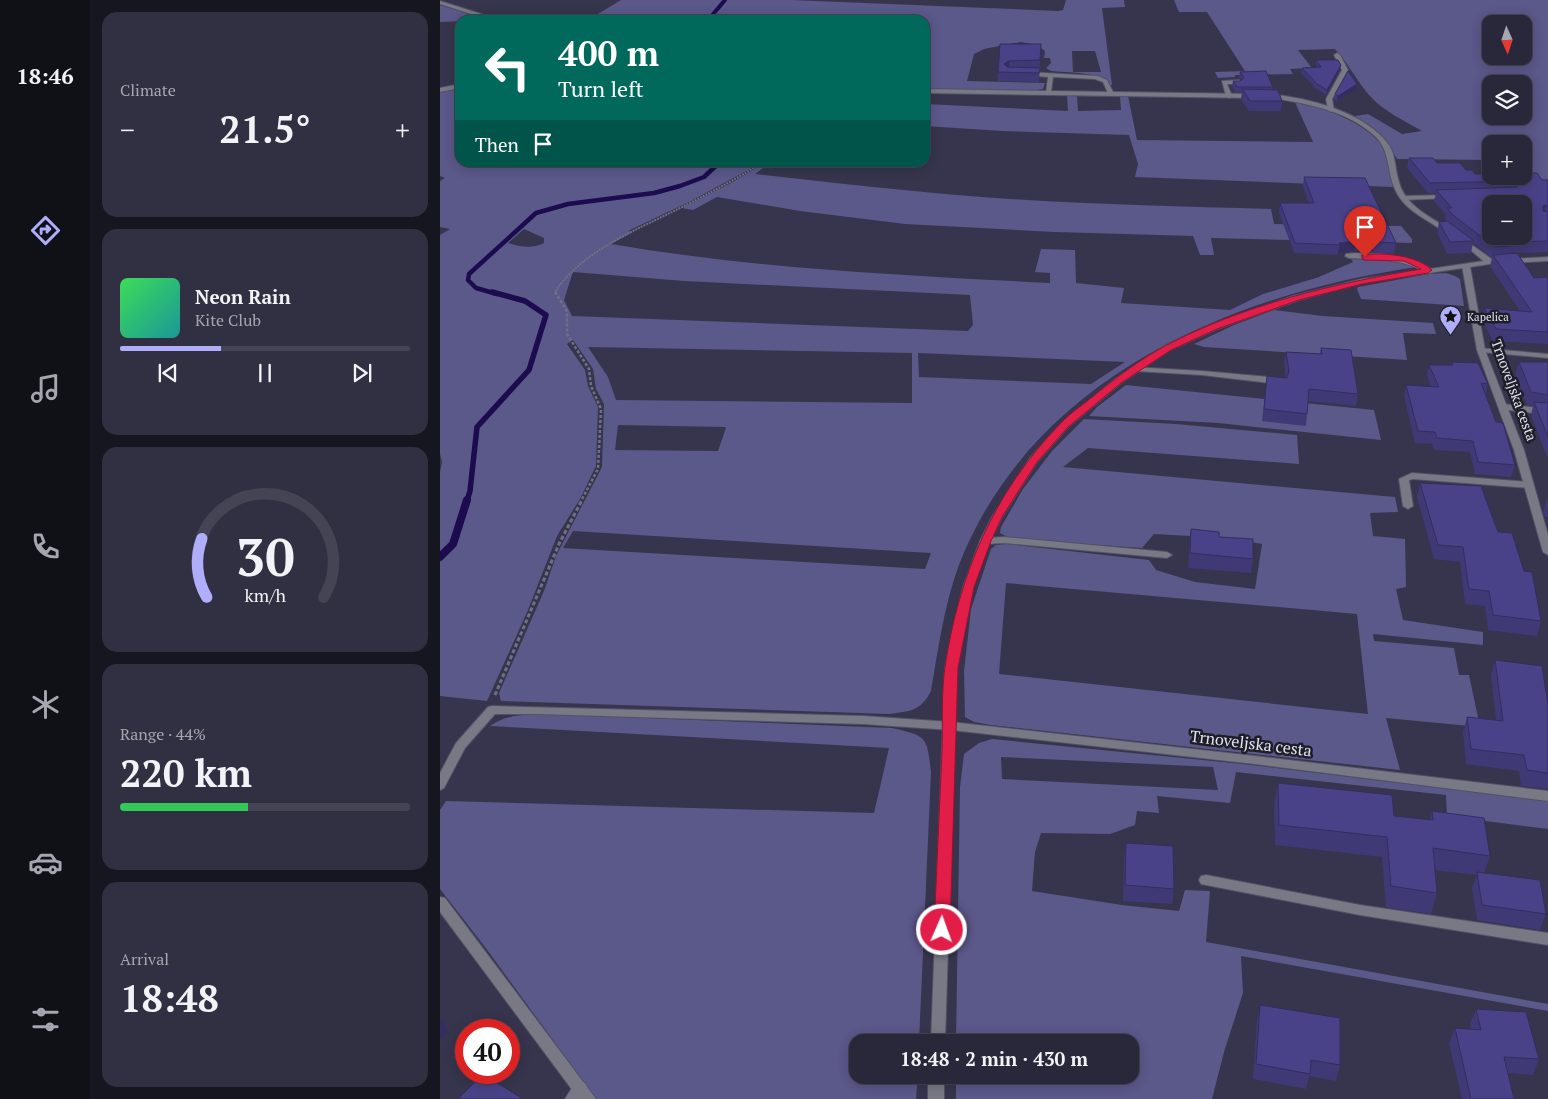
<!DOCTYPE html>
<html lang="en">
<head>
<meta charset="utf-8">
<style>
  :root { --surface:#28283a; --page:#303042; --text:#f1f3f6; --muted:#a5a6af; --line:#444454; --accent:#b0aefa }
  body { margin:0; font-family:"PT Serif",serif; background:var(--page); color:var(--text); height:100vh; display:flex; flex-direction:column; font-size:19px; white-space:nowrap }
  * { box-sizing:border-box; margin:0 }
  p { font-size:16px; color:var(--muted) }
  .icon { flex:none; width:28px; height:28px; fill:none; stroke:currentColor; stroke-width:2; stroke-linecap:round; stroke-linejoin:round }
  .map { position:relative; flex:1; overflow:hidden }
  .details { display:flex; flex-direction:column; gap:12px; padding:12px; background:#161620; width:350px }
  .details>* { flex:none }
  .top-card { position:absolute; left:15px; top:15px; width:475px; height:152px; border-radius:15px; box-shadow:0 2px 12px #0003,0 0 0 1px var(--line); background:#00695c; color:#fff; overflow:hidden }
  .needle { width:32px; rotate:177deg }
  .fabs { position:absolute; left:1042px; top:15px; display:grid; gap:10px }
  .fabs a { display:grid; place-items:center; width:50px; height:50px; border-radius:10px; background:var(--surface); box-shadow:0 2px 12px #0003,0 0 0 1px var(--line); font-size:25px }
  .speed { position:absolute; left:15px; top:1019px; display:flex; gap:10px; font-size:25px; font-weight:700; text-align:center }
  .speed>* { display:grid; place-content:center; width:65px; height:65px; border-radius:50%; background:var(--surface); box-shadow:0 2px 12px #0003,0 0 0 1px var(--line); line-height:1 }
  .speed .limit { border:8px solid #d22; background:#fff; color:#111 }
  .pin { position:absolute; display:grid; place-items:center; width:42px; height:42px; color:#fff; margin:-51px -21px; border-radius:50% 50% 50% 0; rotate:-45deg; box-shadow:0 0 5px #0007 }
  .pin .icon { rotate:45deg }
  .me { position:absolute; width:55px; margin:-28px; rotate:2deg; stroke-linejoin:round; filter:drop-shadow(0 0 4px #0008) }
  .turn { display:flex; align-items:center; gap:18px; height:105px; padding:0 20px; font-size:22px }
  .turn .icon { width:65px; height:65px; stroke-width:2.5 }
  .turn b { display:block; font-size:35px; line-height:42px }
  .then { display:flex; align-items:center; height:48px; padding:0 20px; background:#0003; gap:10px; font-size:19px }
  .big { font-size:38px; font-weight:600; line-height:1.1 }
  .details .widget { flex:1; display:flex; flex-direction:column; justify-content:center; gap:8px; min-width:0; padding:0 18px; border-radius:15px; background:var(--page) }
  .details .dial { align-items:center; gap:0 }
  .dial svg { height:130px; overflow:visible; fill:none; stroke:var(--line); stroke-width:7; stroke-linecap:round; text-anchor:middle }
  .dial text { fill:var(--text); stroke:none }
  .song { display:flex; align-items:center; gap:15px }
  .cover { width:60px; height:60px; border-radius:8px; background:linear-gradient(135deg,hsl(130 70% 55%),hsl(180 70% 35%)) }
  .played { height:5px; border-radius:2px; background:linear-gradient(90deg,var(--accent) 35%,var(--line) 35%) }
  .keys { display:flex; justify-content:space-around; direction:ltr }
  .heat { display:flex; justify-content:space-between; align-items:center; font-size:28px; direction:ltr }
  .charge { height:8px; border-radius:4px; background:linear-gradient(90deg,#34c759 44%,var(--line) 0) }
  .trip { position:absolute; left:409px; top:1034px; width:290px; height:50px; border-radius:15px; background:var(--surface); box-shadow:0 2px 12px #0003,0 0 0 1px var(--line); font-weight:600; line-height:50px; text-align:center }
  main { display:flex; flex:1; min-height:0 }
  .tab-bar { display:flex; flex-direction:column; width:90px; justify-content:space-around; align-items:center; background:#101017; color:var(--muted) }
  .tab-bar .icon { width:35px; height:35px }
  .tab-bar .selected { color:var(--accent) }
  .tab-bar b { font-size:22px; color:var(--text) }
  .map>svg:first-child { display:block }
</style>
</head>
<body>
<main>
<nav class="tab-bar">
<b>18:46</b>
<svg class="icon selected" aria-label="directions" viewBox="0 0 24 24"><path d="M12 3l9 9-9 9-9-9zM9 14v-3h6M13 9l2 2-2 2"/></svg>
<svg class="icon" aria-label="music" viewBox="0 0 24 24"><path d="M9 18V5l10-2v13"/><circle cx="6" cy="18" r="3"/><circle cx="16" cy="16" r="3"/></svg>
<svg class="icon" aria-label="phone" viewBox="0 0 24 24"><path d="M5 4h4l2 5-3 2q2 4 5 5l2-3 5 2v4C11 20 4 13 5 4z"/></svg>
<svg class="icon" aria-label="climate" viewBox="0 0 24 24"><path d="M12 3v18M4 7l16 10M4 17L20 7"/></svg>
<svg class="icon" aria-label="car" viewBox="0 0 24 24"><path d="M5 17H2v-5l4-1 3-4h7l3 4 3 1v5h-3M9 17h6M6 11h13"/><circle cx="7" cy="17" r="2"/><circle cx="17" cy="17" r="2"/></svg>
<svg class="icon" aria-label="filters" viewBox="0 0 24 24"><path d="M4 7h16M4 17h16"/><circle cx="9" cy="7" r="2"/><circle cx="15" cy="17" r="2"/></svg>
</nav>
<section class="details">
<div class="widget"><p>Climate</p>
<div class="heat"><a>−</a><b class="big">21.5°</b><a>+</a></div>
</div>
<div class="widget">
<div class="song"><i class="cover"></i><div><b>Neon Rain</b><p>Kite Club</p></div></div>
<div class="played"></div>
<div class="keys"><svg class="icon" aria-label="previous" viewBox="0 0 24 24"><path d="M18 5L8 12l10 7zM5 5v14"/></svg><svg class="icon" aria-label="pause" viewBox="0 0 24 24"><path d="M8 5v14M16 5v14"/></svg><svg class="icon" aria-label="next" viewBox="0 0 24 24"><path d="M6 5l10 7-10 7zM19 5v14"/></svg></div>
</div>
<div class="widget dial"><svg viewBox="0 0 100 80">
<path d="M14 69A42 42 0 1 1 86 69"/>
<path d="M14 69A42 42 0 0 1 11 33" stroke="#b0aefa"/>
<text x="50" y="56" font-size="32" font-weight="700">30</text>
<text x="50" y="72" font-size="11">km/h</text>
</svg></div>
<div class="widget"><p>Range · 44%</p><b class="big">220 km</b><div class="charge"></div></div>
<div class="widget"><p>Arrival</p><b class="big">18:48</b></div>
</section>
<div class="map">
<svg width="1108" height="1099" viewBox="0 0 1108 1099">
  <rect width="100%" height="100%" fill="#36354d"/>
  <g fill="#5b588a" fill-rule="evenodd">
    <path d="M181,0h170l268,11 4,-1 3,-10h58l1,7 -23,1 10,77h-3c-7,-14 -43,-12 -58,-14l-5,-3 5,-5 -1,-5h-6l1,-7 -8,-6 -16,-3 -37,7 -10,5 -7,27 78,2 -2,6 -12,2 -106,-2v-69h-423l-7,-1 93,1zM632,51h23l6,21h-28z"/>
    <path d="M734,0h374v182l-24,-11v-27h-33v16l-94,-1 -12,-20 -32,-20 2,-3 13,-2 34,20 20,-3c-17,-10 -39,-20 -52,-35 -12,-13 -24,-36 -35,-47l-37,1 14,18 -22,1 3,5 -58,1v2l-17,1 -3,-6 30,-1 -38,-59h-28zM1051,24h33v32h-33zM1051,84h33v32h-33z"/>
    <path d="M0,5l49,15 -49,2z"/>
    <path d="M20,87v4l-6,3 6,1v67l301,1 -70,38 -63,30 5,1 -22,12c146,25 292,31 439,39v-10l-15,-1 6,-23 34,1 1,33 48,5 -3,15 109,7 33,-16 56,-17 34,-15 -2,-3 54,1 11,7c-182,27 -377,108 -453,288 -18,43 -24,90 -32,136 -11,21 -21,20 -42,23l-388,-13 -2,-8 45,-102 12,-35 46,-89 2,-63 -8,-15 -3,-20 -20,-29 -6,4 18,26 3,16 10,21 -2,59 -16,33 -23,37 -29,74 -41,91 -47,-5v-224l2,-10 -2,-8v-219l10,-6 -10,-2v-46l5,-3 -5,-2v-85zM84,229l20,9v5c-13,6 -23,4 -36,0zM133,272l111,9 286,14 3,30 -5,6 -396,-15 -8,-16zM148,347l324,6v50l-296,-3 -8,-23zM478,353l207,9 -34,22 -172,-7zM178,425l107,2 1,1 -8,23 -103,-1zM133,531l357,22h1l-6,16 -362,-21z"/>
    <path d="M627,94l61,2 9,44 176,2 -19,-42c23,4 76,25 88,46 7,12 8,28 11,41l-258,-10 3,-13 -9,-29 -127,-4 -77,-5v-22l143,7zM637,96l43,1 1,13 -43,1z"/>
    <path d="M331,162l-16,12c53,6 106,12 159,17 118,12 238,15 357,18l3,15 127,2 11,13v4l-201,-5 3,17h-14l-7,-19 -139,-4 -149,-8 -105,-13 -83,-14 -24,13 -11,-2 49,-25 33,-20z"/>
    <path d="M1006,273l9,3 5,3 4,27 -103,-7 -4,-10 1,-2 71,-13z"/>
    <path d="M834,310l49,6 110,7 3,11 -33,-1 4,27 -203,-13 -10,-3 40,-19z"/>
    <path d="M686,385l248,25 7,30 -163,-17 -129,-7 8,-9z"/>
    <path d="M644,419l92,5 121,11 2,29 -211,-16 -25,19 332,30 3,15 -28,1 3,23 32,3 1,48 -10,2 7,31 80,12v13l-110,-11 1,7 80,7 5,27h10l11,52 -94,-9 14,52 -409,-45 -17,-3 -9,-5 -1,-46 7,-62 20,-60 5,-4 11,-1 142,16 7,10 39,12 60,7 7,-45 -35,-6 -73,-4 -12,14 -131,-9 -11,-6 1,-6 22,-38 29,-38zM566,583l351,31 11,100 -369,-40z"/>
    <path d="M109,714l343,14c35,8 35,8 39,44l-12,270h-61v33h60l-2,24h-320l-111,-152 -45,-58v-79l6,-9 428,12 15,-65 -399,-22c17,-13 39,-11 59,-12z"/>
    <path d="M552,739l251,25 305,37v28l-101,-13 -1,-21 -210,-23 -6,31 -73,-7 2,17 -22,-2 -2,14 -25,9 -69,-1 -6,19 -3,39 90,14 57,6 6,-21 25,1 -4,51 342,62v7l-307,-55 2,37 -19,59 -12,47h-256v-24h174v-33h-174l4,-255 4,-33 15,-11zM561,757l212,10 5,23 -216,-11z"/>
  </g>
  <g fill="none" stroke-linecap="round" stroke-linejoin="round">
    <path stroke="#1c0b4e" stroke-width="4" d="M271,20l-2,-1 16,-19"/>
    <path stroke="#1c0b4e" stroke-width="4.5" d="M57,294l-21,-6 -8,-8 1,-6 67,-61 32,-9 86,-11 26,-7 24,-9 16,-15"/>
    <path stroke="#1c0b4e" stroke-width="5.5" d="M27,501l3,-10 7,-64 52,-57 17,-55 -21,-14 -33,-9"/>
    <path stroke="#1c0b4e" stroke-width="8" d="M0,557l13,-13 14,-44"/>
    <defs>
      <g id="service">
        <path d="M897,53l3,2 8,15 -16,29 2,11 -3,2 -3,-2 -2,-11 16,-29 -8,-15z"/>
        <path d="M587,72l71,4 9,4 7,14 -5,1 -6,-13 -8,-3 -42,-2 -2,15 -5,1 2,-16 -23,-2v-2z"/>
        <path d="M782,81l17,-1 3,2 -3,2h-12l5,12 -3,2 -3,-2z"/>
        <path d="M1007,195l2,1v2l-46,2 -3,-2 3,-2z"/>
        <path d="M906,254c22,-3 69,1 86,16l-7,2c-24,-14 -49,-12 -76,-14l-4,-2z"/>
        <path d="M1038,348l70,6v4l-67,-6h-3z"/>
        <path d="M692,367l70,4 77,7 4,3 -4,3 -77,-9 -67,-4h-3z"/>
        <path d="M1063,404l45,5v6l-48,-6 -1,-2 1,-2z"/>
        <path d="M972,473l117,9 5,3 -5,3 -116,-9 -4,1 4,26 -5,3 -5,-3 -4,-27z"/>
        <path d="M564,537l163,15 5,3 -5,3 -163,-15 -19,1 -5,-3 5,-3z"/>
        <path d="M766,875l154,30 188,28v12l-188,-30 -154,-30 -5,-1 -2,-4 2,-4z"/>
        <path d="M140,1081l5,2 3,5 -6,11h-17l10,-16z"/>
      </g>
      <g id="minor">
        <path d="M0,1l57,18v1h-7l-50,-16z"/>
        <path d="M20,84v4l-20,4v-4z"/>
        <path d="M485,89l329,5 3,2 -3,2 -329,-5z"/>
        <path d="M828,94c38,3 98,18 121,51 7,11 6,25 10,37 6,24 33,36 52,48v2c-7,1 -14,-5 -20,-9 -15,-9 -31,-19 -37,-36 -7,-18 -4,-35 -18,-50 -29,-28 -73,-34 -110,-40l-1,-1z"/>
        <path d="M1021,240h4l28,20v4h-6l-26,-22z"/>
        <path d="M1023,264l7,2 15,84 39,100 24,85v20l-5,-3 -29,-102 -37,-100 -15,-84z"/>
        <path d="M52,706l371,10 88,6 304,34 293,35v10l-293,-37 -304,-34 -88,-6 -326,-10h-42l-30,34 -21,40 -4,2v-17l16,-30 32,-36z"/>
        <path d="M0,897l5,1 151,201h-17l-139,-187z"/>
      </g>
      <g id="tertiary">
        <path d="M1108,257v4l-58,3 -128,19 -63,17 -82,29 -47,21 -49,33 -53,44 -31,35 -35,55 -12,24 -17,46 -16,81 -12,374h-14l14,-374 18,-81 17,-46 12,-24 38,-59 32,-35 53,-44 49,-33 47,-21 82,-29 69,-17 128,-19z"/>
        <rect x="488" y="1075" width="16" height="24"/>
      </g>
    </defs>
    <use href="#service" stroke="#525167" stroke-width="2"/>
    <use href="#minor" stroke="#525167" stroke-width="2"/>
    <use href="#tertiary" stroke="#525167" stroke-width="2"/>
    <path stroke="#707085" stroke-width="2" stroke-dasharray="2 1" stroke-linecap="butt" d="M116,294l-1,-2c27,-41 79,-61 121,-82 30,-15 59,-30 87,-48"/>
    <path stroke="#707085" stroke-width="2.5" stroke-dasharray="3 2" stroke-linecap="butt" d="M115,292l12,19v23l22,35 2,17 10,23 -3,60 -17,32"/>
    <path stroke="#707085" stroke-width="3" stroke-dasharray="4 2.5" stroke-linecap="butt" d="M55,695l64,-151 23,-44"/>
    <use href="#service" fill="#797985" fill-rule="evenodd"/>
    <use href="#minor" fill="#797985" fill-rule="evenodd"/>
    <use href="#tertiary" fill="#797985" fill-rule="evenodd"/>
  </g>
  <g fill="#3f3975">
    <path d="M560,44h41l-2,38 -41,-1v-9z"/>
    <path d="M876,60l24,10 -14,25 -10,-6 -15,-16 1,-5 15,-1 -1,-2z"/>
    <path d="M800,72l33,15v3l9,11 -1,10h-32l-8,-12 1,-7h-6l-4,-6 1,-5h7l1,-1 -2,-3z"/>
    <path d="M917,84l-1,5 -19,13 -3,-3 1,-5z"/>
    <path d="M969,158l57,12 9,4 73,6v72l-38,1 -1,1 25,24 14,-1v67l-55,-3 -11,-21 2,-12 36,3 -30,-45 2,-8 -19,-15 -2,10 -24,1 -10,-21 2,-11 8,-1 -2,-2 1,-4 -12,-14 2,-8h-8l-21,-25z"/>
    <path d="M864,177l92,66 -2,11 -39,-3 -17,2v2l-44,-2 -15,-40 1,-10h29l-6,-16z"/>
    <path d="M881,348l37,46 -2,12 -48,-5 -1,13 -1,12 -44,-5 5,-45 19,2 -2,-15 2,-11 34,2z"/>
    <path d="M1012,362l36,22 -2,11 10,27 19,43 -4,12 -36,-3 -5,-22 -36,-2 -2,-6 -17,-1 -11,-47 2,-11 25,2 -4,-11 2,-11h22z"/>
    <path d="M1079,362h29v95h-1l-16,-42 2,-9 -6,-1 -12,-31z"/>
    <path d="M980,483l78,49 26,39 17,50 -4,15 -49,-6 -3,-24 -20,-2 -5,-42 -26,-3 -17,-62z"/>
    <path d="M1107,499h1v18h-3l-2,-5z"/>
    <path d="M751,529l28,8 34,22 -2,14 -63,-5z"/>
    <path d="M1055,660l53,45v84l-27,-3 -2,-15 -53,-7 -3,-32 4,-15 29,3 -5,-45z"/>
    <path d="M838,783l116,33 36,4 2,-9 58,45 -6,17 62,41 -6,16 -63,-10 -5,-32 5,-13 -42,-5 2,23 -6,21 -45,-7 -4,-50 -107,-12 -1,-42z"/>
    <path d="M686,843l48,46 -2,15 -49,-3 1,-42z"/>
    <path d="M820,1005l80,60 -4,16 -27,-5 -3,13 -53,-10 4,-59z"/>
    <path d="M1036,1009l63,50 -6,16 -25,-2 6,26h-52l-13,-56 6,-15 16,1 -1,-5z"/>
  </g>
  <g fill="#332e5f">
    <path d="M569,61v8l-5,4v-9z"/>
    <path d="M901,65l-1,5 -14,25 1,-5z"/>
    <path d="M917,84l-1,5 -19,13 1,-6z"/>
    <path d="M1106,205l-2,10 -1,-9z"/>
    <path d="M917,241l-2,10 -17,2 2,-8 -1,-2z"/>
    <path d="M3,1019l6,15 -9,5v-18z"/>
  </g>
  <g fill="#494288" stroke="#332e5f" fill-rule="evenodd">
    <path d="M560,44h41l-1,16 -31,1 -5,3 3,3 33,1 -1,5 -41,-1z"/>
    <path d="M876,60h22l3,5 -14,25 -10,-6 -15,-16 19,-1z"/>
    <path d="M826,71l7,16h-36l-4,-6h7l4,-3 -4,-6z"/>
    <path d="M908,71l9,13 -19,12 -3,-2z"/>
    <path d="M802,89l36,1 4,11h-32z"/>
    <path d="M969,158h24l4,5h23l6,7h6l3,4h16v2h33v-3h13l5,7h6v25h-2l-3,1v5l5,1v29l-40,1 3,4 -16,1 -41,-31 -7,-8h5l-16,-18 81,-3 2,-3 -3,-3 -86,2zM1051,204h33v32h-33z"/>
    <path d="M864,177l61,1 31,65 -39,-2 -18,2 1,2 -45,-2 -15,-40h34z"/>
    <path d="M1007,221l27,20 -24,1 -11,-20z"/>
    <path d="M1077,253l17,25 14,-1v55l-52,-3 -12,-21 48,4 -39,-57z"/>
    <path d="M881,348l30,2 7,44 -49,-5 -2,25 -43,-5 3,-33 20,2 2,-8 -3,-18 36,2z"/>
    <path d="M1012,362l26,1 10,21 -7,-1 15,39 7,1 12,42 -37,-3 -5,-21 -36,-3 -2,-6 -17,-1 -12,-46 33,2 -10,-22h24z"/>
    <path d="M1079,362h29v33l-17,-3z"/>
    <path d="M1094,402l14,1v34z"/>
    <path d="M980,483l61,3 17,46 14,1 12,38 8,1 9,49 -48,-6 -4,-24 -20,-2 -6,-42 -25,-2z"/>
    <path d="M751,529l28,3v5l34,2v20l-63,-6z"/>
    <path d="M1055,660l47,6 6,39v68l-21,-3 -3,-15 -53,-6 -4,-32 36,4z"/>
    <path d="M838,783l114,12 2,21 39,4 -1,-9 52,7 6,38 -57,-8 4,45 -46,-7 -4,-49 -108,-12z"/>
    <path d="M686,843l47,3 1,43 -49,-4z"/>
    <path d="M1037,872l63,8 6,34 -64,-9z"/>
    <path d="M820,1005l80,13v47l-29,-5 -1,14 -54,-10z"/>
    <path d="M1036,1009l50,3 13,47 -35,-2 10,42h-43l-16,-71 26,2z"/>
    <path d="M43,1074l40,25h-65z"/>
  </g>
  <path fill="#e11d48" stroke="#92132f" d="M922,255c20,-3 55,0 70,15l-4,3 -66,11 -63,16 -82,29 -46,21 -50,33 -53,44 -31,35 -35,55 -11,24 -17,46 -16,81 -8,262 -3,5 -5,1 -6,-1 -2,-5c3,-60 5,-119 8,-179 1,-27 -1,-57 3,-84 14,-93 49,-175 115,-243 10,-11 24,-20 36,-30 21,-17 45,-35 69,-48 77,-41 171,-63 256,-77l-17,-8 -39,-1 -3,-1z"/>
  <defs>
    <symbol id="sight-pin" viewBox="-11 -11 22 30"><path d="M0 17L-7.5 6A9.5 9.5 0 1 1 7.5 6Z" fill="#b0aefa" stroke="#1e1e29"/><path d="M0-6L1.8-2.2L6-1.7L2.9 1.2L3.7 5.4L0 3.3L-3.7 5.4L-2.9 1.2L-6-1.7L-1.8-2.2Z" fill="#111"/></symbol>
  </defs>
  <g fill-rule="evenodd">
    <use href="#sight-pin" x="998" y="304" width="25" height="34"/>
  </g>
  <g text-anchor="middle" stroke-width="5" stroke-linejoin="round" paint-order="stroke">
    <g font-size="11" fill="#e2e2f1" stroke="#1e1e29" text-anchor="start">
      <text x="1027" y="321">Kapelica</text>
    </g>
    <g font-size="14" fill="#e2e2f1" stroke="#1e1e29">
      <text transform="translate(1074 390) rotate(70)" y="5">Trnoveljska cesta</text>
    </g>
    <g font-size="16" fill="#e2e2f1" stroke="#1e1e29">
      <text transform="translate(811 743) rotate(7)" y="6">Trnoveljska cesta</text>
    </g>
  </g>
</svg>
<div class="fabs">
<a><svg class="needle" viewBox="-14 -14 28 28"><path d="M0-13l5 13h-10z" fill="#e53935"/><path d="M0 13l5-13h-10z" fill="#a5a6af"/></svg></a>
<a><svg class="icon" aria-label="layers" viewBox="0 0 24 24"><path d="M12 4l9 5-9 5-9-5zM3 14l9 5 9-5"/></svg></a>
<a>+</a>
<a>−</a>
</div>
<div class="speed"><div class="limit">40</div></div>
<div class="pin" style="left:925px;top:257px;background:#d93025"><svg class="icon" aria-label="arrive" viewBox="0 0 24 24"><path d="M6 21V4h12l-3 4 3 4H6"/></svg></div>
<svg class="me" style="left:502px;top:930px" viewBox="-20 -20 40 40"><circle r="17" fill="#e11d48" stroke="#fff" stroke-width="3"/><path d="M0-11L8 9 0 5-8 9z" fill="#fff"/></svg>
<div class="trip">18:48 · 2 min · 430 m</div>
<div class="top-card">
<div class="turn"><svg class="icon" aria-label="left" viewBox="0 0 24 24"><path d="M17 20v-9H6M10 6l-5 5 5 5"/></svg><div><b>400 m</b>Turn left</div></div>
<div class="then">Then<svg class="icon" aria-label="arrive" viewBox="0 0 24 24"><path d="M6 21V4h12l-3 4 3 4H6"/></svg></div>
</div>
</div>
</main>
</body>
</html>
